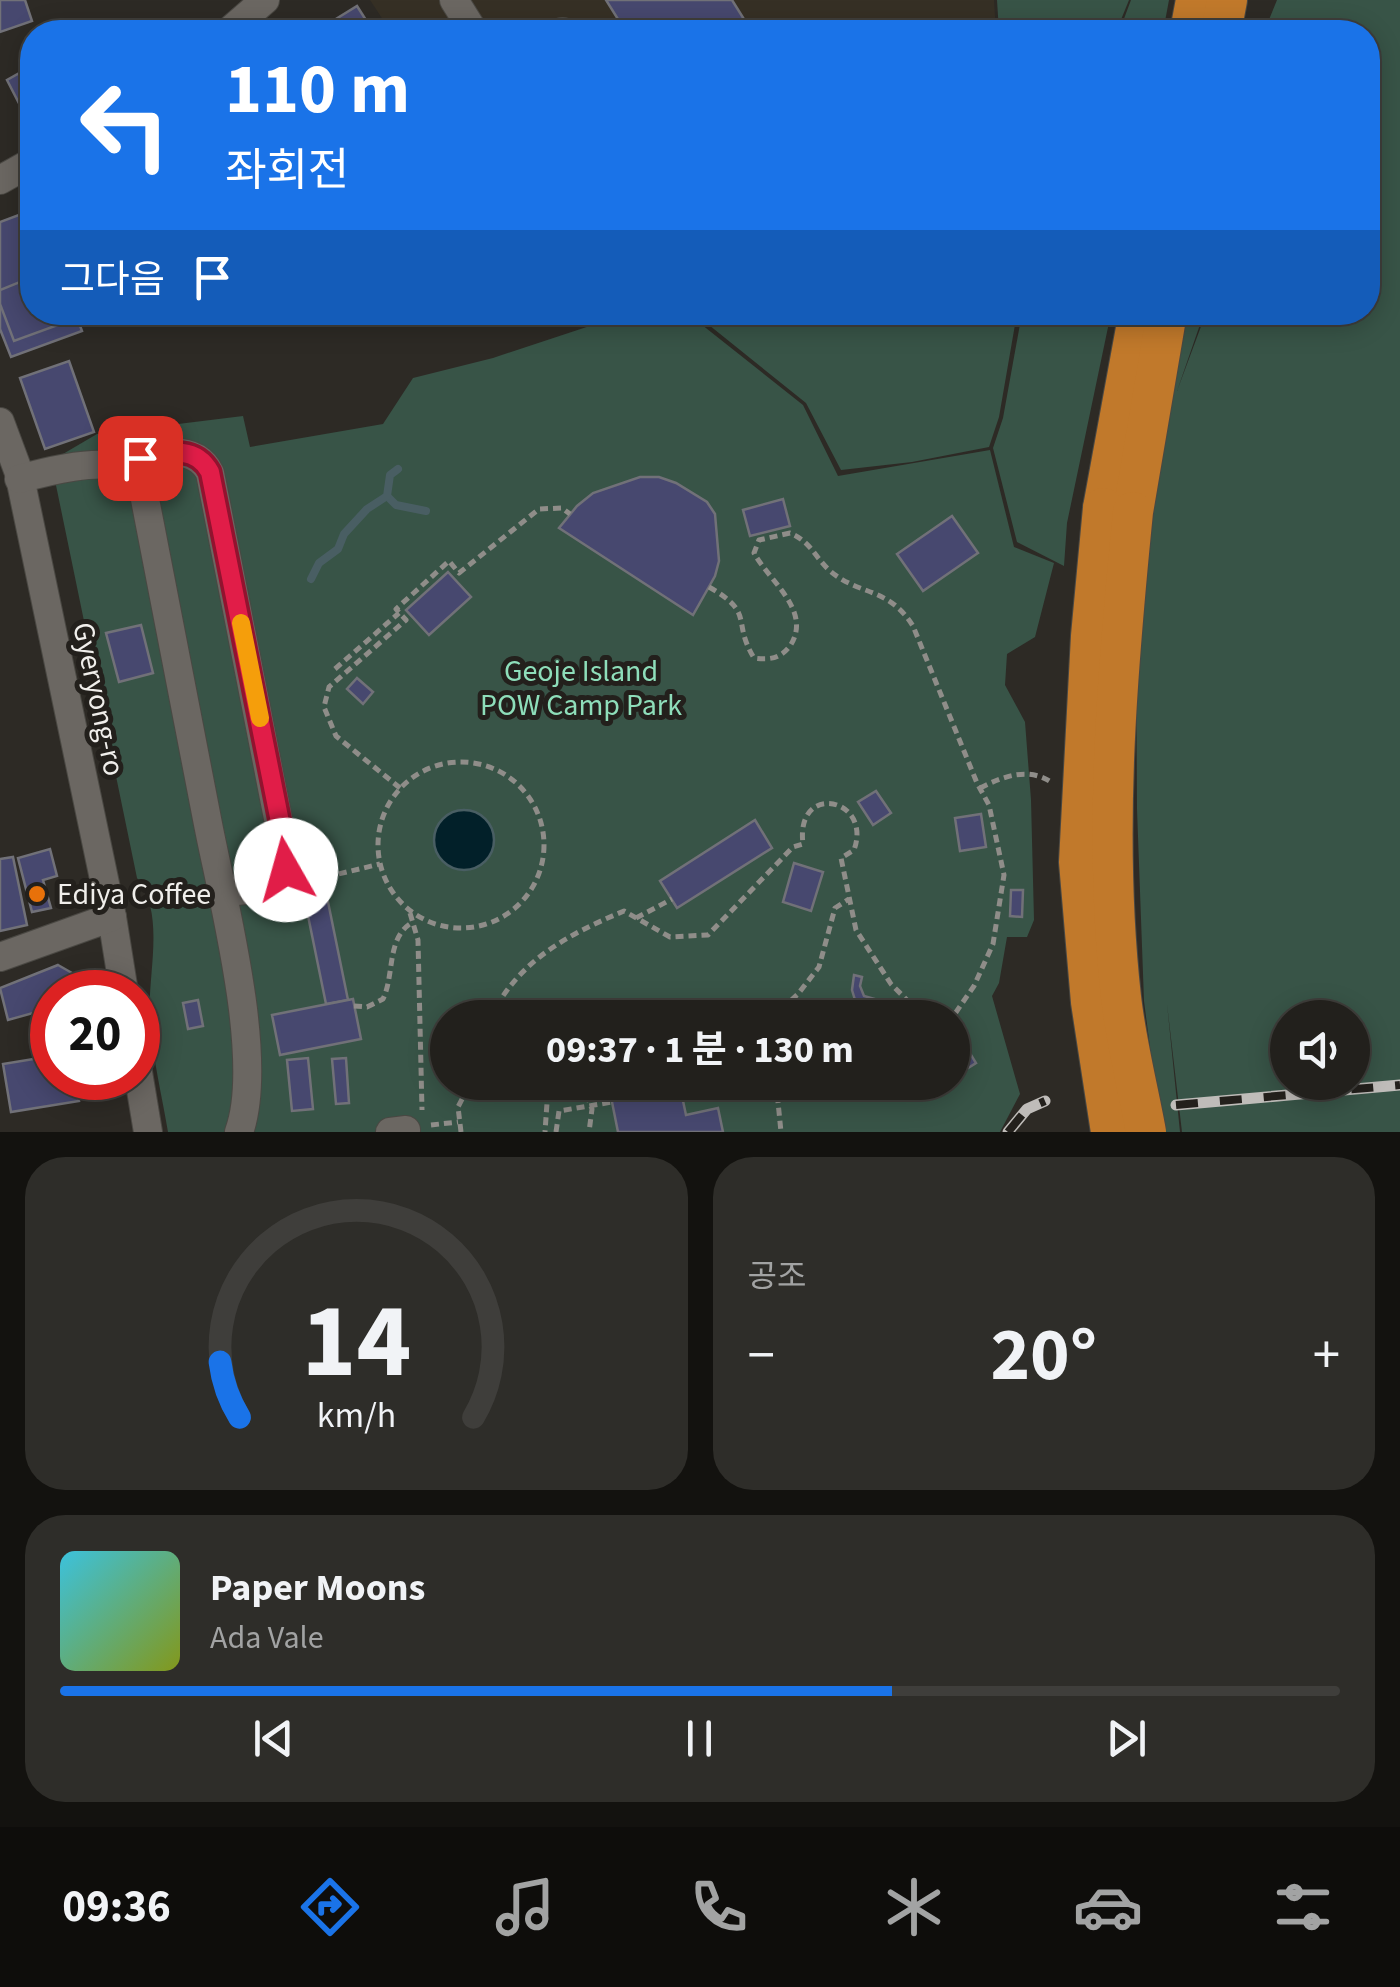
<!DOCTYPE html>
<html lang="ko">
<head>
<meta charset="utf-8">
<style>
  :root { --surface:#22201c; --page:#2e2d29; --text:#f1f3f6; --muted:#a2a3a3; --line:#3f3e3b; --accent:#1a73e8 }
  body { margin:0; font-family:"Source Sans 3","Noto Sans KR",sans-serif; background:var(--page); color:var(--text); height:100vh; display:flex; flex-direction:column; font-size:38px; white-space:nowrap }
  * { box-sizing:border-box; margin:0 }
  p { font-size:32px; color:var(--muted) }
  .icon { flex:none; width:55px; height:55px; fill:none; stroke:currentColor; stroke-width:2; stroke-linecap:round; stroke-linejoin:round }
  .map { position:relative; height:1132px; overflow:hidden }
  .side { display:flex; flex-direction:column; gap:25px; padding:25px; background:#13120f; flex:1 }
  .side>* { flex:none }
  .guide { position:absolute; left:20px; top:20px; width:1360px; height:305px; border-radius:40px; box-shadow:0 5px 25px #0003,0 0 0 2px var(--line); background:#1a73e8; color:#fff; overflow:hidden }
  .tools { position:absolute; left:1270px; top:1000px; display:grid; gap:20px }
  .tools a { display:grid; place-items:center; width:100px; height:100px; border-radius:50%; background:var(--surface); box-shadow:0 5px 25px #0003,0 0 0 2px var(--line); font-size:50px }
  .speed { position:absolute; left:30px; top:970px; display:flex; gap:20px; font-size:50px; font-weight:700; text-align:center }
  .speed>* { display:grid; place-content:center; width:130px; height:130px; border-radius:50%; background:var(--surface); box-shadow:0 5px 25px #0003,0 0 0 2px var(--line); line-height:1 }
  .speed .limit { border:15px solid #d22; background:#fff; color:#111 }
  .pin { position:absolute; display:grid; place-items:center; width:85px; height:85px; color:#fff; margin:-42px; border-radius:20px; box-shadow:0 5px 15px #0006 }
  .me { position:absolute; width:110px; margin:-55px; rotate:353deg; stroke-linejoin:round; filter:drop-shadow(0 0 8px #0008) }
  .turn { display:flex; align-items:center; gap:35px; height:210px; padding:0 40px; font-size:45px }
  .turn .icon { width:130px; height:130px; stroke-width:2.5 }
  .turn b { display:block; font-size:70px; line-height:85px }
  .then { display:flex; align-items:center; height:95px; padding:0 40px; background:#0003; gap:20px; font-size:38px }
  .big { font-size:75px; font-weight:700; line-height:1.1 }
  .side .card { flex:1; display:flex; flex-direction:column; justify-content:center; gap:15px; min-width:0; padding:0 35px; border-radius:40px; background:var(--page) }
  .side .dial { align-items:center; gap:0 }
  .dial svg { height:260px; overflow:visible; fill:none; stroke:var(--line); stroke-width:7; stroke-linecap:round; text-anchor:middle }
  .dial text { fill:var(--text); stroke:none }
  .song { display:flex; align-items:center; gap:30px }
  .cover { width:120px; height:120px; border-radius:15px; background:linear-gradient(135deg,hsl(190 70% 55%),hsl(70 70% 35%)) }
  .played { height:10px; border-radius:5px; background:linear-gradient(90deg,var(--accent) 65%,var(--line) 65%) }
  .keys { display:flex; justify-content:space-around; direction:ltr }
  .heat { display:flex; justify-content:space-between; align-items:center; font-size:55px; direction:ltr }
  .side .tiles { flex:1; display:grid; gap:25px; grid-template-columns:1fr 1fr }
  .card:last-child { grid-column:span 2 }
  .trip { position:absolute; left:430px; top:1000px; width:540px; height:100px; border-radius:50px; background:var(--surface); box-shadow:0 5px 25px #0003,0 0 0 2px var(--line); font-weight:700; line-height:100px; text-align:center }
  .tab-bar { display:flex; height:160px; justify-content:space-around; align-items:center; background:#0e0d0b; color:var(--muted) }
  .tab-bar .icon { width:70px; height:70px }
  .tab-bar .on { color:var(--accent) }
  .tab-bar b { font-size:45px; color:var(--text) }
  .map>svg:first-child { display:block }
</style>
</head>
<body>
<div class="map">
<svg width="1400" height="1132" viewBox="0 0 1400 1132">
  <rect width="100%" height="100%" fill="#2d2a25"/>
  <path fill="#363025" d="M370,0h624l2,32h-605z"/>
  <g fill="#385447" fill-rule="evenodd">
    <path d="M997,0h132l-13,32h-117z"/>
    <path d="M1131,0h38l-6,32h-44z"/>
    <path d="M1277,0h123v1132h-218l-15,-128 13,128h-19l-17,-131 -7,-192 -1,-191 45,-305h23l-27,78 29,-78 162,-1v-280h-104zM1288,1018h64v64h-64z"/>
    <path d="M632,312l55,1 116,92 35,71 152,-26 24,97 40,16 -19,74 -28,17 -2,31 20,37 6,78 3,120 -7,17h-20l-8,46 -7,13 28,98 -20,38h-832c-6,-36 -15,-73 -18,-109 -4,-46 17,-107 -13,-145l-86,-417 46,-27 146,-18 7,31 133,-23 30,-46 80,-20zM448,1018h504v64h-504z"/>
    <path d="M694,313h323l-18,104 -10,30 -77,15 -71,8 -35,-67z"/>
    <path d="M1022,313h89l-44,210 -3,43 -47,-24 -24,-94 10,-30z"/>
  </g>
  <circle fill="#022029" stroke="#495e63" stroke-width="2.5" cx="464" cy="840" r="30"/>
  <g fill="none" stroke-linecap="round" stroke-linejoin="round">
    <g stroke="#495e63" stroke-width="8">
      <path d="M387,496l9,9 30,6"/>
      <path d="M311,579l8,-16 19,-14 6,-15 23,-25 20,-13 3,-21 8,-6"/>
    </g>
  </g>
  <g fill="#47486f" stroke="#717178" stroke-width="2.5">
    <path d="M0,0h25l7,21 -32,11z"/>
    <path d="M606,0h126l20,32h-126z"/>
    <path d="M357,6l16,25 -58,1z"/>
    <path d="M32,66v45l-7,4 -18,-35z"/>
    <path d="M32,210v102h43l7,19 -71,26 -11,-28v-107z"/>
    <path d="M32,277v35h43l2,6 -63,23 -14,-37v-14z"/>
    <path d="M69,361l25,71 -49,17 -25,-71z"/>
    <path d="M640,477h19l17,6 31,19 8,12 4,47 -4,15 -22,39 -134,-87 18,-22 16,-13z"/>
    <path d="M783,499l7,27 -40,10 -7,-26z"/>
    <path d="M952,516l26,37 -55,38 -26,-37z"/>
    <path d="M448,572l23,25 -42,38 -23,-25z"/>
    <path d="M141,625l12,48 -34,9 -13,-49z"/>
    <path d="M357,678l16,14 -10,12 -16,-15z"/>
    <path d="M876,791l15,22 -18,12 -15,-23z"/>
    <path d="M981,814l5,33 -26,4 -5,-33z"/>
    <path d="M755,820l17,28 -95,60 -17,-27z"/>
    <path d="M50,849l7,27 -14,4 8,28 -19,4 -14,-54z"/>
    <path d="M13,857l14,68 -27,6v-72z"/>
    <path d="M794,863l29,9 -12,39 -28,-9z"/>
    <path d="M1011,890h12l-1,27 -12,-1z"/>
    <path d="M327,897l21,103 -22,4 -21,-103z"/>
    <path d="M58,965l14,8 4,19h-24v55l-6,1 -6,-37 -32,9 -8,-32z"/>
    <path d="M854,975l8,2 -2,9 4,10 14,4v8l-12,-1 -11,-7 -3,-10z"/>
    <path d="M353,999l8,40 -81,16 -8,-40z"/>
    <path d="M198,1000l5,26 -15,3 -5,-26z"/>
    <path d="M957,1032l19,31 -24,15v-44z"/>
    <path d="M52,1056v22h23l4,23 -68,11 -8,-48z"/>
    <path d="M308,1058l5,51 -21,2 -5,-51z"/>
    <path d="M346,1058l3,45 -13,1 -4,-45z"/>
    <path d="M608,1082h71l7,33 32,-7 5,24h-105z"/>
  </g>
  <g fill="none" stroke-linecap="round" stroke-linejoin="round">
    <defs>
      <g id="minor">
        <path d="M454,0l20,32"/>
        <path d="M228,32l37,-32"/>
        <path d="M562,32h1"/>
        <path d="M0,180l32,-18"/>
        <path d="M0,422l19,51 93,444 12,75"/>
        <path d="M104,464c32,-6 88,-28 106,9l77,391c-6,27 -42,25 -65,29"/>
        <path d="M19,479c25,-7 83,-22 106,-10 10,5 14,15 19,25 21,110 43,220 64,330 15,77 57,236 31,308"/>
        <path d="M0,957l112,-40"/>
        <path d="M138,1072l10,60"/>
        <path d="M390,1132l16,-2"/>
      </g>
      <g id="highway">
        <path d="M1190,32l6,-32"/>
        <path d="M1221,32l6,-32"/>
        <path d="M1103,508l36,-196"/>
        <path d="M1133,512l34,-200"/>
      </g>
    </defs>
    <use href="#minor" stroke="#4a4843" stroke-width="30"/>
    <use href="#highway" stroke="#4a4843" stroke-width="42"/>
    <g stroke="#8f8d89" stroke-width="5" stroke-dasharray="8 5" stroke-linecap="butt">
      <path d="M709,587c47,27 22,33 45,71 15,2 26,1 36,-12 23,-35 -21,-65 -36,-93l5,-13 31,-7c20,8 25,24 39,37 29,26 59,16 84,56l64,157 12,22 15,70 -11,69 -19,42 -22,32"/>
      <path d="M335,669l64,-56"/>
      <circle cx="461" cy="845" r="83"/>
      <path d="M400,788l-64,-52 -12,-29 5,-20 77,-67 -10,-11 53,-48 10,12 80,-64 23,-1 8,6"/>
      <path d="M980,788c24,-12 48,-21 71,-6"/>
      <path d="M315,899l6,-19 5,-3 54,-13"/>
      <path d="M410,913l8,27 4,170"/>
      <path d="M636,918l36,-19"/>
      <path d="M354,1006l13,1 16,-8c12,-25 3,-62 30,-77"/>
      <path d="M490,1018c29,-58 77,-83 134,-107l46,26 38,-2 85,-88 10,-3c-8,-63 70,-46 51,6l-13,8 15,72 35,54 19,19 -4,15"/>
      <path d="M772,1018l26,-24 21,-27 16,-59 14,-9"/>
      <path d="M534,1082l13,21 -2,29"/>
      <path d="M582,1082l10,27 -3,23"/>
      <path d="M776,1082l5,50"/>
      <path d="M680,1086l29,-4"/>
      <path d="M431,1125l27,-3"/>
      <path d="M461,1132l-3,-25 13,-25"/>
      <path d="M556,1132l3,-21 53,-9"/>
    </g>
    <use href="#minor" stroke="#6b6762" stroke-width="28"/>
    <use href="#highway" stroke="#c1792b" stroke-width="40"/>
    <defs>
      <g id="rail">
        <path d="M1176,1105l224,-20"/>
        <path d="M1008,1132l19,-23 18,-8"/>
      </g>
    </defs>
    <use href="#rail" stroke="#bfbcb9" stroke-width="11"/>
    <use href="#rail" stroke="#23201c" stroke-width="8" stroke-dasharray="22" stroke-linecap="butt"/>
    <defs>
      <g id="highway-bridge">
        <path d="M1103,508l-12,128 -12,226 12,140 20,130"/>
        <path d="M1133,512c-16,160 -30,324 -12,485 5,45 17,91 25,135"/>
      </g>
    </defs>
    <use href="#highway-bridge" stroke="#4a4843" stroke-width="42" stroke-linecap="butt"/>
    <use href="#highway-bridge" stroke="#c1792b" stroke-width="40"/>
  </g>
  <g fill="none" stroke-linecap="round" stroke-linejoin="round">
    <defs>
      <path id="route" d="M140,458c26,-5 55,-14 70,14l76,380v18"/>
    </defs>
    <use href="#route" stroke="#92132f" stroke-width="25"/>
    <use href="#route" stroke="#e11d48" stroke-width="18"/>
    <path stroke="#f59e0b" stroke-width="18" d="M241,623l19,95"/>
  </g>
  <circle fill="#e8710a" stroke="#23201c" stroke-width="4" cx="37" cy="894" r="10"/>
  <g text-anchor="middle" stroke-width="10" stroke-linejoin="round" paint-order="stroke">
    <g font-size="30" fill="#8edeba" stroke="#23201c">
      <text x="581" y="681">Geoje Island<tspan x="581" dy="34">POW Camp Park</tspan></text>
    </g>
    <g font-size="30" fill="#f0eeeb" stroke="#23201c">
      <text transform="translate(99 699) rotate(78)" y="10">Gyeryong-ro</text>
    </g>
    <g font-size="30" fill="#f0eeeb" stroke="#23201c" text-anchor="start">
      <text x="57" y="904">Ediya Coffee</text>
    </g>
  </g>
</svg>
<div class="tools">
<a><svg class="icon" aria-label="sound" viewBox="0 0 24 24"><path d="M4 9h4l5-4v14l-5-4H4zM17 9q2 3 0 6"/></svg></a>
</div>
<div class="speed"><div class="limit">20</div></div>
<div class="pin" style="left:140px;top:458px;background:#d93025"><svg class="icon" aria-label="arrive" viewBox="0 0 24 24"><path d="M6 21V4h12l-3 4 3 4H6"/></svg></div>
<svg class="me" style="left:286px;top:870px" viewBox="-20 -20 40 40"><circle r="19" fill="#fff"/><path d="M0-13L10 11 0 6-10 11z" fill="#e11d48"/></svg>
<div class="trip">09:37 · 1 분 · 130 m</div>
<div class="guide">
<div class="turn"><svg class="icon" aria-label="left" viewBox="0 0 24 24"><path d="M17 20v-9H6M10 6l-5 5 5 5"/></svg><div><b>110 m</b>좌회전</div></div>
<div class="then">그다음<svg class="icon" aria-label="arrive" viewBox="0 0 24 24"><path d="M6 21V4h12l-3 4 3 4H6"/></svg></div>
</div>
</div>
<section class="side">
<div class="tiles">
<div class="card dial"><svg viewBox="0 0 100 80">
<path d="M14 69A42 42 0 1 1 86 69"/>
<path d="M14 69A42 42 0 0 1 8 52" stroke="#1a73e8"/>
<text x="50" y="56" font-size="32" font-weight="700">14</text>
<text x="50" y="72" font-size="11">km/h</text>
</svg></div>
<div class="card"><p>공조</p>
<div class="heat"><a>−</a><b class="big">20°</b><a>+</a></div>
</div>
<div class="card">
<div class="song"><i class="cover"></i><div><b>Paper Moons</b><p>Ada Vale</p></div></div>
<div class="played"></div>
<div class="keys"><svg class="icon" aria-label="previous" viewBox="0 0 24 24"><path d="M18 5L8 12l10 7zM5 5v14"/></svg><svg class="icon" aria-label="pause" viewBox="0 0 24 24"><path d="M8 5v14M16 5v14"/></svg><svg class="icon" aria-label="next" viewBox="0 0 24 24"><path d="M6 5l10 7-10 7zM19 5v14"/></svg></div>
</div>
</div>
</section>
<nav class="tab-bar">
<b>09:36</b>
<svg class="icon on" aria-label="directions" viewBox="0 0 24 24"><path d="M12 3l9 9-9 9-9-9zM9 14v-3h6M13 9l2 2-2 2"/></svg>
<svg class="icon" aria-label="music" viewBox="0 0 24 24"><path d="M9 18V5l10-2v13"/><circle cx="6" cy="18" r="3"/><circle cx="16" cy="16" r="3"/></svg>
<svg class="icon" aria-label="phone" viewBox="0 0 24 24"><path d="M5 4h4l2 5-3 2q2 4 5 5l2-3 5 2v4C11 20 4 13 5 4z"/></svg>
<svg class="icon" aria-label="climate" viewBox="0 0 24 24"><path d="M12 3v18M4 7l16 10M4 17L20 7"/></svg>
<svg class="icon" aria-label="car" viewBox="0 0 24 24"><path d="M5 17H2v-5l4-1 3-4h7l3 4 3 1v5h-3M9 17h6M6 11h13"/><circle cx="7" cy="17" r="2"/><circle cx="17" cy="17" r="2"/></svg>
<svg class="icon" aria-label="filters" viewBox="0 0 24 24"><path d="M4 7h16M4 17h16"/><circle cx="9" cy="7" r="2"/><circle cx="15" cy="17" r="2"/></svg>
</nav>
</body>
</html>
